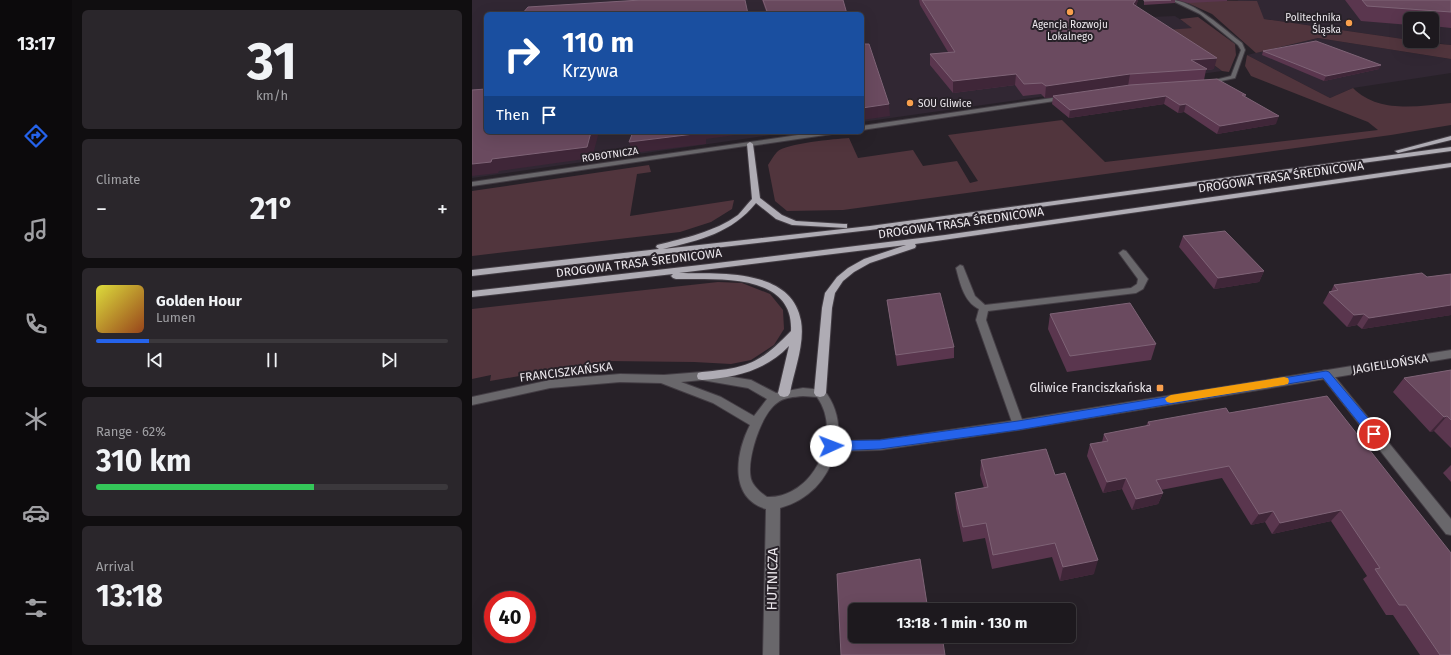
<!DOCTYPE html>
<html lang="en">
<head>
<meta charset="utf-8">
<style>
  :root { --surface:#1d191e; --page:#2a262b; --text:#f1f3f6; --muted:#a0a0a4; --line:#3b383c; --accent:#2563eb }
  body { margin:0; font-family:"Fira Sans",sans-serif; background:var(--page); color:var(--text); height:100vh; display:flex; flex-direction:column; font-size:15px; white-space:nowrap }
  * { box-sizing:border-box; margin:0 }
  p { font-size:13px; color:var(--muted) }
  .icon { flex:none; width:22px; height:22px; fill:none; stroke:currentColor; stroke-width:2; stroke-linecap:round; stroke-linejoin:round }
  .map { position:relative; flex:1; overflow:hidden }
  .sheet { display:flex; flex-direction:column; gap:10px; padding:10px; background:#100e10; width:400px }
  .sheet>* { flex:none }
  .banner { position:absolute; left:12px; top:12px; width:380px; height:122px; border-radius:6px; box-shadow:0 4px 16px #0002,0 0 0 1px var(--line); background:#1a4fa0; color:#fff; overflow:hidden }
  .controls { position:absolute; left:931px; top:12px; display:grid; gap:8px }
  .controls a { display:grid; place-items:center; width:36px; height:36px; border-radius:6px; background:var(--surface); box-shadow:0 4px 16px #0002,0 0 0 1px var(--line); font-size:20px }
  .speed { position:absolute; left:12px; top:591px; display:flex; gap:8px; font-size:20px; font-weight:700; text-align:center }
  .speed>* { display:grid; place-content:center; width:52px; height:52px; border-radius:50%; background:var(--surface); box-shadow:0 4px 16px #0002,0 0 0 1px var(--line); line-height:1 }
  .speed .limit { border:6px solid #d22; background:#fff; color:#111 }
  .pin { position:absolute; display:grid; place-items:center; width:34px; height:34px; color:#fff; margin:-17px; border:2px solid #fff; border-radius:50%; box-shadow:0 1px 4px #0007 }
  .me { position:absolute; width:44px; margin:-22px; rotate:88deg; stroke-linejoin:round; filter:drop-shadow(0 0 3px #0008) }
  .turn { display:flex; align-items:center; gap:14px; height:84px; padding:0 12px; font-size:18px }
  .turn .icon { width:52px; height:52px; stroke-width:2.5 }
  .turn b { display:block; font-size:28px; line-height:34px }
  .then { display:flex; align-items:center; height:38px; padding:0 12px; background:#0003; gap:8px; font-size:15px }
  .big { font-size:30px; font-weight:700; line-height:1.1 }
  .sheet .widget { flex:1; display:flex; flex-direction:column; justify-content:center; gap:6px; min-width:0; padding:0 14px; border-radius:6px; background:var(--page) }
  .sheet .dial { align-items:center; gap:0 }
  .dial b { font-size:52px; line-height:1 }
  .song { display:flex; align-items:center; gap:12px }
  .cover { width:48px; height:48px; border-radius:6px; background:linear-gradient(135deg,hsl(60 70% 55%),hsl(20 70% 35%)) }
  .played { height:4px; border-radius:2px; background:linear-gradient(90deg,var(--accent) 15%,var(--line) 15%) }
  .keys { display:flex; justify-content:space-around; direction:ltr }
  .heat { display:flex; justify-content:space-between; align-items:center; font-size:22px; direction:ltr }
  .charge { height:6px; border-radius:3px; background:linear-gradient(90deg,#34c759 62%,var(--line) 0) }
  .trip { position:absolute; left:376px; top:603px; width:228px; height:40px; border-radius:6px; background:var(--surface); box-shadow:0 4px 16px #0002,0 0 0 1px var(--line); font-weight:700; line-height:40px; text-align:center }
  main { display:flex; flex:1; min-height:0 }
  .menu { display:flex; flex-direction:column; width:72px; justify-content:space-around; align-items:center; background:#0c0a0c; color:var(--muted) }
  .menu .icon { width:28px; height:28px }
  .menu .active { color:var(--accent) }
  .menu b { font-size:18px; color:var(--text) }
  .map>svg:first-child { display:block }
</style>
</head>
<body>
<main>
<nav class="menu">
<b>13:17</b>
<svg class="icon active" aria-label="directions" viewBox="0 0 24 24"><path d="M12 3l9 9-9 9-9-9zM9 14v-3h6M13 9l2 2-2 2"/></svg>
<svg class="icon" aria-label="music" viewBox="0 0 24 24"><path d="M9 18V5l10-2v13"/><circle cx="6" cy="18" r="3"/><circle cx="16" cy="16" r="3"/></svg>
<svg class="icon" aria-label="phone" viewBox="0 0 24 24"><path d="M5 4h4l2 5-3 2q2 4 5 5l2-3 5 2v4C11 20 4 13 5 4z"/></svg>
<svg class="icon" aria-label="climate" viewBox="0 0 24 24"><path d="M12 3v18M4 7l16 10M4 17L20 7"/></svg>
<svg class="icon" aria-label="car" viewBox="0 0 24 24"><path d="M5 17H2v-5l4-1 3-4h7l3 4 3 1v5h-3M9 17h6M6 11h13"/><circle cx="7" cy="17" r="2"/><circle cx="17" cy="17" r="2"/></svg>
<svg class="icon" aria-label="filters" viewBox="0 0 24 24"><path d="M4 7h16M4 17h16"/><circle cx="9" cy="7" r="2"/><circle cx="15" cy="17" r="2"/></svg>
</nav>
<section class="sheet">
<div class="widget dial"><b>31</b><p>km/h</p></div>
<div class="widget"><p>Climate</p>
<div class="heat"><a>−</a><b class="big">21°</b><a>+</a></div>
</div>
<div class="widget">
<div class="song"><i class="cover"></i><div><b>Golden Hour</b><p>Lumen</p></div></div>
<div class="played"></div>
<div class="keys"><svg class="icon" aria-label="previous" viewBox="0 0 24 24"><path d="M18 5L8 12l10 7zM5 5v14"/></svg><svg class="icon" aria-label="pause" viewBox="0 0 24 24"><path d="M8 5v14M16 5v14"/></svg><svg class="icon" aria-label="next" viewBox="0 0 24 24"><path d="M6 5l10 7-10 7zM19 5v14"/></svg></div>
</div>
<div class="widget"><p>Range · 62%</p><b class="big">310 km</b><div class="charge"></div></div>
<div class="widget"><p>Arrival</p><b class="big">13:18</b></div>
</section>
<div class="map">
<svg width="979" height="655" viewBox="0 0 979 655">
  <rect width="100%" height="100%" fill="#272128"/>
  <g fill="#312733">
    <path d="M0,0h513l17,23 173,-7 18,12 -26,3 55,40 -360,51v-108h-376v118h306l-320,46z"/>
    <path d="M765,0h214v45l-30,-4h11v-22h-22v21l-146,-21z"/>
    <path d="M846,38l133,21v14l-98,15 -23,10 -83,-43z"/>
  </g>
  <g fill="#51353d">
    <path d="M709,0l76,1 7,18 146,21v1l41,4v14l-133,-21 -62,15 -44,-39z"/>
    <path d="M726,17l37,27 1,11 -7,17 -7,-1 -55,-41 25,-2 -12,-9z"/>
    <path d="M775,55l83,43 23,-10c26,26 65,18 98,15v22l-60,10 -548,75 -56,1 -12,-10 -7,-36c3,-4 5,-9 9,-13 9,-9 58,-13 72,-14l9,20 55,-8 10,16 34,-5 13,22 8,-2 -30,-46 114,-15 43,42 273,-32 -10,-8 -117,-46 -6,-10z"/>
    <path d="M177,165l2,7 -14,2 -7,42 104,-16 -2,9 -21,13 -31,10 -208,24v-65z"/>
    <path d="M246,282l24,1 28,11 13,16 1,19 -10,16 -23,15 -20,4 -37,-2 -88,-1 -116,20 1,-6 -19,4v-70z"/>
  </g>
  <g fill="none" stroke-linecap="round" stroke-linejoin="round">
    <defs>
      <g id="minor">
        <path d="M699,0c22,0 54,30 71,43l3,7 -10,28 -28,6v-2l24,-6 10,-26 -3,-5 -38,-31z"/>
        <path d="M594,96l3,2 -1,1 -206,31v-4z"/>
        <path d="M347,132h16l-3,2 -82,12 -3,-2 3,-2z"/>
        <path d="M651,250l3,1 22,28 -5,10 -7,4 -148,18 -2,9 38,105 -2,3 -4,2 -4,-2 -38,-108 3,-11c-15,-7 -19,-26 -23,-41l4,-3 3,1 12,30 10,9 146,-17 6,-4 1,-5 -19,-26z"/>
        <path d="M854,370l4,1 121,148v16l-5,-1 -124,-157 -1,-3 1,-3z"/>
      </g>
      <g id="tertiary">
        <path d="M278,142l2,1v2l-280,41v-4z"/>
        <path d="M979,350v8l-433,72 -138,20 -44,1c-9,29 -27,49 -56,57l-1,147h-16l3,-146c-38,-11 -30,-57 -16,-84l-37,-22 -52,-20 -41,-1 -70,6 -78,17v-8l78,-17 70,-6 44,1 38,-3 49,8 25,13 27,-5 21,2c12,15 16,32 14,51l42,-1 138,-20zM230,380l46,8 19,11 -13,17 -33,-19 -40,-15zM331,396l14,1c27,37 -4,102 -50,100 -6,-4 -14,-11 -16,-18 -5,-19 10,-65 26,-76 7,-6 17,-6 26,-7z"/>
      </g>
      <g id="primary">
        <path d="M979,136v4l-53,13 -3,-2z"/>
        <path d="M278,142l3,2 7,54 22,17 14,6 48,3h3v4l-55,-3 -16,-6 -20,-16c-24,30 -56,37 -93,46l207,-23 581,-79v4l-581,79 -398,46v-6l187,-21 -3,-2 1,-2c28,-7 57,-13 81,-30 5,-5 9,-11 14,-16l-5,-55z"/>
        <path d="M979,163v4l-536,77 1,2 -1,2 -45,15 -16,9 -11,9 -8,12 -3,15 -6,85 -2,3 -4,1 -4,-1 -2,-3 8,-85 3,-15 12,-16 11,-9 16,-9 42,-14 -227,28c41,1 113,-5 122,48 4,23 -7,50 -11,72l-2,3 -4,1 -4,-1 -2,-3 11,-47c-24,25 -53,31 -87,34l-4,-1 -1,-3 1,-3 4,-1c46,-4 57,-8 89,-41 3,-59 -75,-51 -115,-52l-3,-1 -2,-2 2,-2 -201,23v-6l237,-27 236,-29z"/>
      </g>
    </defs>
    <use href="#minor" stroke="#433d44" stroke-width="2"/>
    <use href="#tertiary" stroke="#433d44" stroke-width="2"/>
    <use href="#primary" stroke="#433d44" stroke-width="2"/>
    <use href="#minor" fill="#69676b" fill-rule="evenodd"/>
    <use href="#tertiary" fill="#69676b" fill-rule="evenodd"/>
    <use href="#primary" fill="#afacb4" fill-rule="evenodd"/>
  </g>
  <g fill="#5a364e">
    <path d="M290,0h81l4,14h-80z"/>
    <path d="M447,0h219l-2,6 78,63 -8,1 -2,10 42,15 -1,2 31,27 -59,10 -33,-22 -6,1 -14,-9 -95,14 -17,-14 1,-7 -8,1 -4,-4 -18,2 -8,-11 -62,8 -23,-28v-11l18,-2 -28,-47z"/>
    <path d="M672,0h31v3l-31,2z"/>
    <path d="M705,0h50v1l-39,2z"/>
    <path d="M873,0h106v28l-19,-2v-7h-22v6l-49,-4z"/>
    <path d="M791,51l116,18 -55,12 -62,-26z"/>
    <path d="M711,236l81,35 -5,11 -45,7 -35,-42z"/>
    <path d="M979,274v41l-89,14 -5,-4 -10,2 -24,-24 6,-11 2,-1 3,-6 93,-8z"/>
    <path d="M415,300l67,47v11l-57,8z"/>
    <path d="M578,314l106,30 -5,16 -84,12 -19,-43z"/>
    <path d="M979,370v78l-17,-17 -4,1 -37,-40 11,-14z"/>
    <path d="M855,396l124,259h-31l-27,-40h-7l-23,-36 4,-3 -36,-55 -59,13 -7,-12 -14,3 -29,-47 -61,12 2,3 -5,11 -26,6 -10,-21 -19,4 -16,-37 3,-12 12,-2 2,-8 42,-8 2,-4 81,-9z"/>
    <path d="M509,460l74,15 39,99 -34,7 -8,-24 -60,12 -7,-31 -22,4 -7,-34 -1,-15 29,-5 -4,-13z"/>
    <path d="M979,465v17l-8,-9z"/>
  </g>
  <g fill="#3f2638">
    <path d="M664,0h2l-1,3 -5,11 1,-10z"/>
    <path d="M745,58l-3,11 -8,1 1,-1 -16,-9z"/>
    <path d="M909,65l-2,4 -55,12 2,-5z"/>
    <path d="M544,74l-1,11 -62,8v-12z"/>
    <path d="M658,74l-2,12 -83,12 1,-12z"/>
    <path d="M694,96l-2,8 -95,14 1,-8z"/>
    <path d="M417,104l1,12 -28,4v-12z"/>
    <path d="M714,104l-2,8 -6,1 2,-8z"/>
    <path d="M807,116l-3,8 -59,10 3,-8z"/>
    <path d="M119,132h8l-7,26 -93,13 -1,2 -26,3v-12l20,-5z"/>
    <path d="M230,132h55l-51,7v5l-73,9 -4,-11z"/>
    <path d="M792,271l-5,11 -45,7 4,-11z"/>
    <path d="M979,305v10l-89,14 7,-11z"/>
    <path d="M892,314l-7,11 -10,2 7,-12z"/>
    <path d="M975,416l-13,15 -4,1 14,-15z"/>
    <path d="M654,478l-4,11 -19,4 4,-11z"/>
    <path d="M691,493l-5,11 -26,6 4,-11z"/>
    <path d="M869,510l-10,11 -59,13 8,-11z"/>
    <path d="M801,511l-8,11 -14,3 8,-11z"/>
    <path d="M626,560l-4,14 -34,7 3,-14z"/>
  </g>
  <g fill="#6a4a5f" stroke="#7e6376">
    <path d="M169,0h104l3,14h-226l6,-7z"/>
    <path d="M291,0h80l4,14h-79z"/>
    <path d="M450,0h214l-3,4 84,54 -26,2 16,9 -77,5 -84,12 -4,-3 -18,1 -8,-10 -63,7 -23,-27 25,-2z"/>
    <path d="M672,0h27l-27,1z"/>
    <path d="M890,0h89v12l-84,-6z"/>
    <path d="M844,41l65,24 -55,11 -63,-25z"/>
    <path d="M390,44h7l20,60 -27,4z"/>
    <path d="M745,79l29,16h-4l37,21 -59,10 -34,-22 -6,1 -14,-9 -96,14 -17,-14 77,-11z"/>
    <path d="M14,89v43h105l-4,15 -95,12 -1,3 -19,2v-74z"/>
    <path d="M161,132h69v1l-73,9z"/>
    <path d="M753,231l39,40 -46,7 -35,-42z"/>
    <path d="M950,273l5,4 24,-3v31l-82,13 -5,-4 -10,1 -25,-23 9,-2 -4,-5z"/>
    <path d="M468,293l14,54 -58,8 -9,-55z"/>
    <path d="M658,303l26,41 -86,12 -20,-42z"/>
    <path d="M979,370v50l-4,-4 -3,1 -40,-39z"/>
    <path d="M855,396l124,157v102h-11l-34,-50h-7l-24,-36 5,-1 -39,-58 -61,13 -7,-12 -14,3 -30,-48 -73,14 7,13 -27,6 -10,-21 -19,4 -17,-38 18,-3 -4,-7 46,-9 -2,-3 78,-14 3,5z"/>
    <path d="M574,449l9,26 10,-2 33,87 -35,7 -8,-24 -62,12 -7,-32 -23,4 -8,-34 33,-6 -7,-27z"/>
    <path d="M448,559l8,51h-73v26h87l3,19h-104l-4,-81z"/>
  </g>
  <path fill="#2563eb" stroke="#184099" d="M854,371l3,1 49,58 2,4 -2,3 -4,1 -4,-1 -47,-59 -305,52 -138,19 -49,2 -4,-2 -1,-3 1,-3 4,-2 49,-1 138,-19z"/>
  <path fill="#f59e0b" d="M812,377l4,1 1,3 -1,3 -4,1 -113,18 -4,-1 -2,-3 2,-2 4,-2z"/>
  <g fill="#f9a04d" stroke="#272128" stroke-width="1.5">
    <circle cx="598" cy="12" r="4"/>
    <circle cx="877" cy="23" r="4"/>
    <circle cx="438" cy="103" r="4"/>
    <rect x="684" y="384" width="8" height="8" rx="2"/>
  </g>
  <g text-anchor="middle" stroke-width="4" stroke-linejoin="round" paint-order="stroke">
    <g font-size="10" fill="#ede9ee" stroke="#272128" text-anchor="end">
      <text x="869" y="21">Politechnika<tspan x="869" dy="12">Śląska</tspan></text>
      <text x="598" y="28" text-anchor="middle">Agencja Rozwoju<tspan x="598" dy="12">Lokalnego</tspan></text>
      <text x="446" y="107" text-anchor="start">SOU Gliwice</text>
    </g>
    <g font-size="10" fill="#ede9ee" stroke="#272128">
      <text transform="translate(138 154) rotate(-8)" y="4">ROBOTNICZA</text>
    </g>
    <g font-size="12" fill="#ede9ee" stroke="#272128">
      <text transform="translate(809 177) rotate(-8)" y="4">DROGOWA TRASA ŚREDNICOWA</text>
      <text transform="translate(489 223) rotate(-8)" y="4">DROGOWA TRASA ŚREDNICOWA</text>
      <text transform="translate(167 263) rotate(-7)" y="4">DROGOWA TRASA ŚREDNICOWA</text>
      <text transform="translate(918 364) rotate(-9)" y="4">JAGIELLOŃSKA</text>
      <text transform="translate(94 372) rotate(-7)" y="4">FRANCISZKAŃSKA</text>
    </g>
    <g font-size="12" fill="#ede9ee" stroke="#272128" text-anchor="end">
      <text x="680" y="392">Gliwice Franciszkańska</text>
    </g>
    <g font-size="14" fill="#ede9ee" stroke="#272128">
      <text transform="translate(300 579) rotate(-89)" y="5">HUTNICZA</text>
    </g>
  </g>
</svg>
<div class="controls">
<a><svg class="icon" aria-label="search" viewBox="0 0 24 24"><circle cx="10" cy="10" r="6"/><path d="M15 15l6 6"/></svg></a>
</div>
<div class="speed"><div class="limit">40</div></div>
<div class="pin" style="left:902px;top:434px;background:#d93025"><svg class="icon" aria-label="arrive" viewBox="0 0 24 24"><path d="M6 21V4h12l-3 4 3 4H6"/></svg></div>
<svg class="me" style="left:359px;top:446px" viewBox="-20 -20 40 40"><circle r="19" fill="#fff"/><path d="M0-13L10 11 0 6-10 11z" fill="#2563eb"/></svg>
<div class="trip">13:18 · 1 min · 130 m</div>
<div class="banner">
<div class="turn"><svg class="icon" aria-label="right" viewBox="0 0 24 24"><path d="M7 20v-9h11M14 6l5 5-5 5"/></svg><div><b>110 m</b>Krzywa</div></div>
<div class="then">Then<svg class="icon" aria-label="arrive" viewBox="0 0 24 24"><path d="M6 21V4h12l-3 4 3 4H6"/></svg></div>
</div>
</div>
</main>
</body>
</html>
